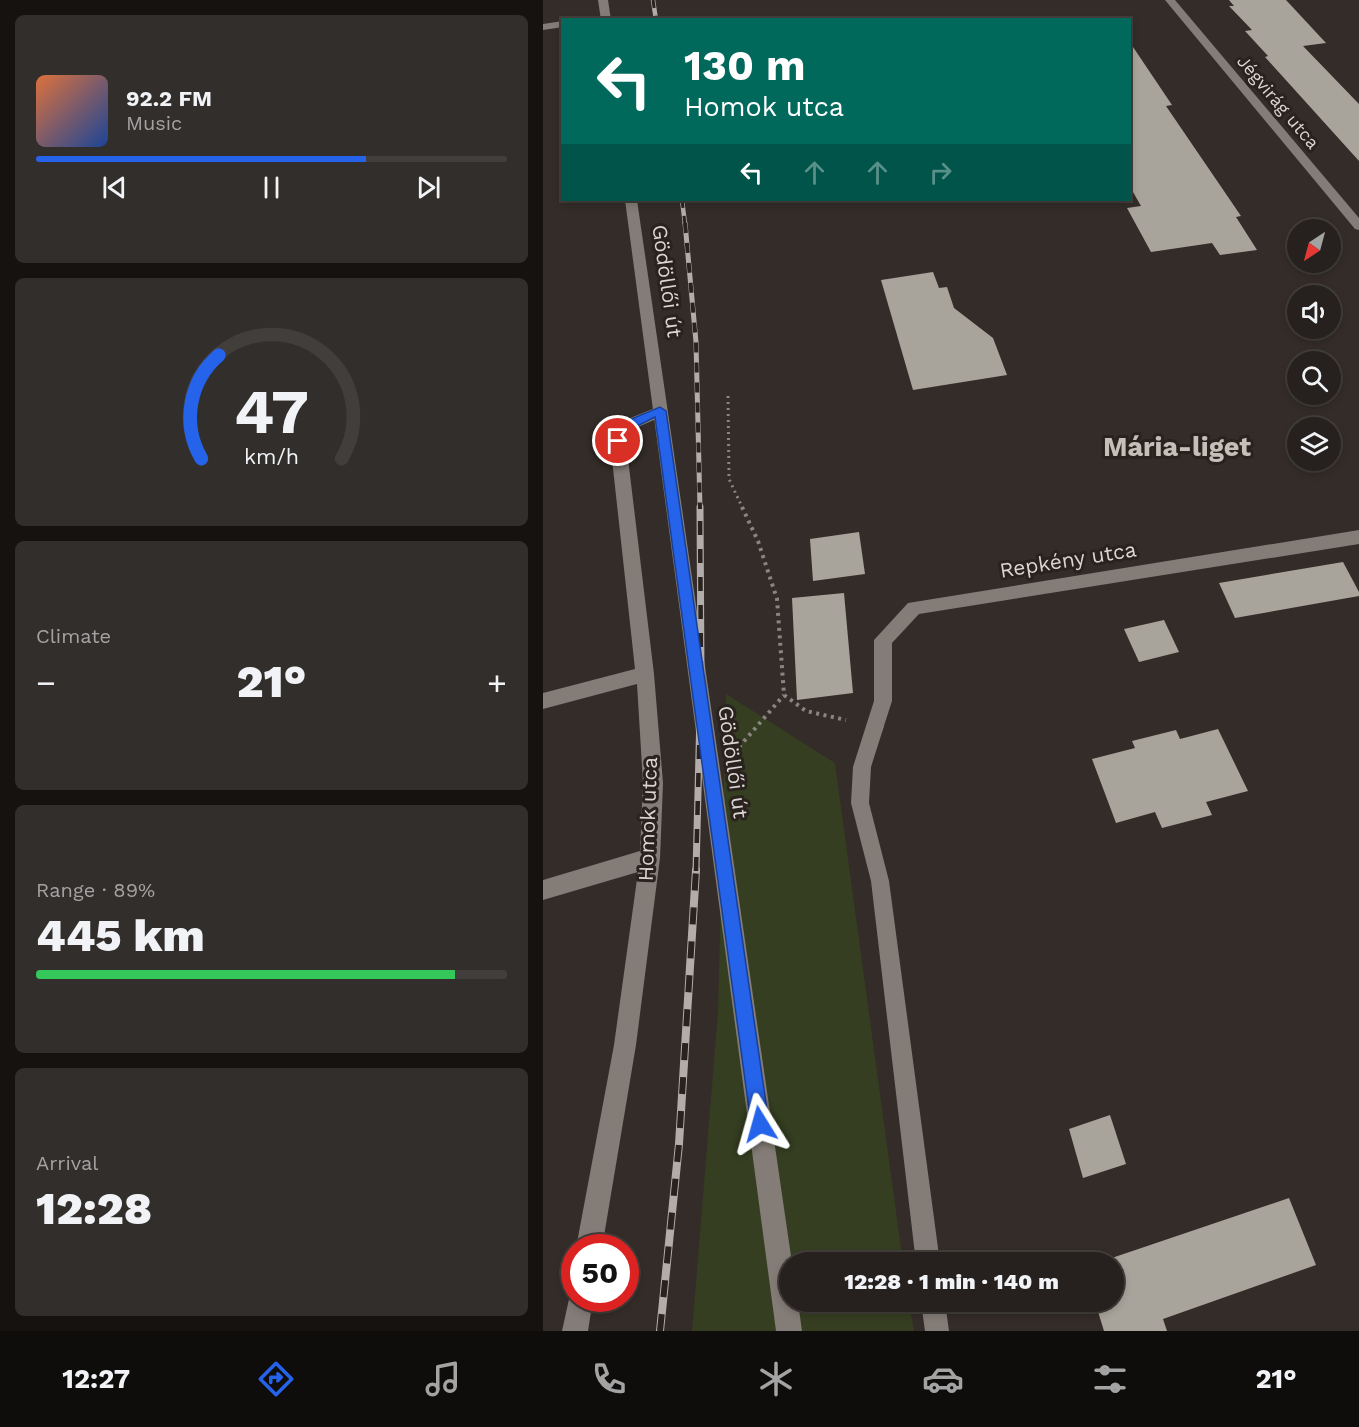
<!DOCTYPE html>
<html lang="en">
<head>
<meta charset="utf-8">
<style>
  :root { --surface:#26211e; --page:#322e2b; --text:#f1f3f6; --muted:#a4a3a4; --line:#423e3c; --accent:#2563eb }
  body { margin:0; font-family:"Work Sans",sans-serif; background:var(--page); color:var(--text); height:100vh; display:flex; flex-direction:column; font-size:22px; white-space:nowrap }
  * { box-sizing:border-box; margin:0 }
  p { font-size:20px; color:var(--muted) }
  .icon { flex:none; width:33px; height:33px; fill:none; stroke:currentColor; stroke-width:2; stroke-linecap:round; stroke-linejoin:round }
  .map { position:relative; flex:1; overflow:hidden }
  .sheet { display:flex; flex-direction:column; gap:15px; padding:15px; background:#151210; width:543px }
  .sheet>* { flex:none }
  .banner { position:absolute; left:18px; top:18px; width:570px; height:183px; border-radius:0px; box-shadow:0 3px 9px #0003,0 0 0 2px var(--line); background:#00695c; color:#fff; overflow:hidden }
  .needle { width:39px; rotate:216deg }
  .controls { position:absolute; left:744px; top:219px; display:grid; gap:12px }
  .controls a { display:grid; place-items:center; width:54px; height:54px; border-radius:50%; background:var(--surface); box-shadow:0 3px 9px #0003,0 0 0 2px var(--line); font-size:30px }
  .speed { position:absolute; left:18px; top:1234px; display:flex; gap:12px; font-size:30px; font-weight:700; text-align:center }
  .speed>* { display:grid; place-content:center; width:78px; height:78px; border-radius:50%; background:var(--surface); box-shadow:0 3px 9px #0003,0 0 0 2px var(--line); line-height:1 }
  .speed .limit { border:9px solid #d22; background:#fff; color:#111 }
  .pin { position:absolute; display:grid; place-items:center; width:51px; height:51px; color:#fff; margin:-26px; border:3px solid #fff; border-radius:50%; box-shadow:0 2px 6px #0007 }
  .me { position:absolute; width:66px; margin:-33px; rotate:352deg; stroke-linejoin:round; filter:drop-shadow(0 0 4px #0008) }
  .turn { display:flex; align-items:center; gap:21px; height:126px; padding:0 24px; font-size:27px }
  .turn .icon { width:78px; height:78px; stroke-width:2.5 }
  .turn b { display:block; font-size:42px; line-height:51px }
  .lanes { display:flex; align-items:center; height:57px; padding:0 24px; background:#0003; justify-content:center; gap:30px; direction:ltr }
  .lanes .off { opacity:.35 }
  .big { font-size:45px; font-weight:800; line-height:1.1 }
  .sheet .card { flex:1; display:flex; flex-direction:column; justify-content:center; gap:9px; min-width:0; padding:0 21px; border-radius:9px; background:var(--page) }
  .sheet .dial { align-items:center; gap:0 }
  .dial svg { height:156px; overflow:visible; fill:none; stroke:var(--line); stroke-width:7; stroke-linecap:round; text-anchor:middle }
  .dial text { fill:var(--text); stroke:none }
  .song { display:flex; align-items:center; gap:18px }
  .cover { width:72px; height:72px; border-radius:9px; background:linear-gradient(135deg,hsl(20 70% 55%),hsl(220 70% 35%)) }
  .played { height:6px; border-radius:3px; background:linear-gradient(90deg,var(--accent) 70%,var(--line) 70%) }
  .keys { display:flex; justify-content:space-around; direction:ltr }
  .heat { display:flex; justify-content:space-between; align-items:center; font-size:33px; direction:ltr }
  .charge { height:9px; border-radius:4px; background:linear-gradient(90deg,#34c759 89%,var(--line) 0) }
  .trip { position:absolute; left:236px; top:1252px; width:345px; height:60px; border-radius:30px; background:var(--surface); box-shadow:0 3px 9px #0003,0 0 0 2px var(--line); font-weight:800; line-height:60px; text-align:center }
  .menu { display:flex; height:96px; justify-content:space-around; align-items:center; background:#0f0d0c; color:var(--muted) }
  .menu .icon { width:42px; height:42px }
  .menu .current { color:var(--accent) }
  .menu b { font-size:27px; color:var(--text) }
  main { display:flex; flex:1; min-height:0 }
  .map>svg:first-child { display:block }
</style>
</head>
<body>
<main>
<section class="sheet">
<div class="card">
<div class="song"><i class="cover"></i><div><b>92.2 FM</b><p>Music</p></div></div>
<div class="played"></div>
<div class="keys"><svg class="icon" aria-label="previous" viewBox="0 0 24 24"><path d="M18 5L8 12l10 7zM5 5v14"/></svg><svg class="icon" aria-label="pause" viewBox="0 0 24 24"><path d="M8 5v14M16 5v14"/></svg><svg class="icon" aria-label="next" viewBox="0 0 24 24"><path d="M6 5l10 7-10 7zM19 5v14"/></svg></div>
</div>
<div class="card dial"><svg viewBox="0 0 100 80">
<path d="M14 69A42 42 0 1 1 86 69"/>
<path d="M14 69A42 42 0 0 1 23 16" stroke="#2563eb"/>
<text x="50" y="56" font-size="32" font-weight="700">47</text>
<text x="50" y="72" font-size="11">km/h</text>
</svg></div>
<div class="card"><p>Climate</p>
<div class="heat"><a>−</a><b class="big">21°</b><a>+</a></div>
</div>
<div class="card"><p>Range · 89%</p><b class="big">445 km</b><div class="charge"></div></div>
<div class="card"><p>Arrival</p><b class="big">12:28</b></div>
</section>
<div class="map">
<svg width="816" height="1331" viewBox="0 0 816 1331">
  <rect width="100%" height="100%" fill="#332c28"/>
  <path fill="#353e21" d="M183,694l109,69 68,500h-114v39h120l5,29h-222l26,-319z"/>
  <g fill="#a8a49b">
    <path d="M686,0h57l40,43 -23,3 56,58v57l-94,-104 3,-1 -23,-25 7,-1 -23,-24h5z"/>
    <path d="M586,41l43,64 -6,1 75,110 -5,1 21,33 -37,5 -8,-12 -61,9 -24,-44 14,-2 -12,-21z"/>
    <path d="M390,272l6,16 8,-1 7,21 39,30 14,37 -94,15 -32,-110z"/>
    <path d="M316,532l6,42 -52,7 -3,-42z"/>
    <path d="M800,562l16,30v4l-124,22 -16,-35z"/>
    <path d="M301,593l9,100 -56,7 -5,-102z"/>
    <path d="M621,620l15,32 -40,10 -15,-33z"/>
    <path d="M675,729l30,62 -42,11 6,13 -50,13 -7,-16 -39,11 -24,-64 43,-11 -3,-7 44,-11 4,9z"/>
    <path d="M567,1115l16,49 -43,14 -14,-49z"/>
    <path d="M746,1198l27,67 -153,54 4,12h-63l-9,-29h18v-39h-16z"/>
  </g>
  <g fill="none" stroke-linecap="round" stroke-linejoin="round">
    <path stroke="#8b8581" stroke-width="3" stroke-dasharray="2 4" stroke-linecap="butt" d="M185,396l1,83 14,30"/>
    <g stroke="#8b8581" stroke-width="4" stroke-dasharray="3 4.5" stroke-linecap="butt">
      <path d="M199,507l16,34 19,58 7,96 22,16 40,9"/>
      <path d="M196,747l45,-52"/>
    </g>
    <g fill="#847c76" fill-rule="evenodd">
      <path d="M332,718l6,3 3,5 -13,41 -2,36 20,78 51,382h-24l-45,-382 -20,-78 2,-36 13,-41 3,-5z"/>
      <path d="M378,1302h24l4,29h-24z"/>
    </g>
    <g fill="#847c76" fill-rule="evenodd">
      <path d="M622,0h10l184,218v12l-4,-1z"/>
      <path d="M63,14l4,1v4l-23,1z"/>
      <path d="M20,21v6l-20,3v-6z"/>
      <path d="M117,406l5,1 2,4 -2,4 -27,12 -12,15 28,232 9,109 -3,75 -24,187 -34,203h-26l38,-203 24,-173 -95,28v-20l97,-29 3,-68 -6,-99 -94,25v-16l92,-24 -25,-228 18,-22z"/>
      <path d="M816,530v14l-440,70 -27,29v58l-10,31 -7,2 -7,-2 -2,-6 8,-25v-61l34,-37z"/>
      <path d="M32,1288v11h18l-5,32h-26l9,-41z"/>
    </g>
    <g fill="#847c76" fill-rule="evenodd">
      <path d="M55,0h10l3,20h-10z"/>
      <path d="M82,200h12l155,1063h-3v39h9l4,29h-26z"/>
    </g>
    <defs>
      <g id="rail-far3">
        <path d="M110,0l3,20"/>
        <path d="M139,200l3,24"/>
      </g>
      <path id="rail-far2" d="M142,223l11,119 4,167"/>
      <path id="rail-far1" d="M153,871l5,-197 -1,-167"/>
      <path id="rail" d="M117,1331l19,-187 17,-274"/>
    </defs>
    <use href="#rail-far3" stroke="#b2adaa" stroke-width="4.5"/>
    <use href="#rail-far2" stroke="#b2adaa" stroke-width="5"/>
    <use href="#rail-far1" stroke="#b2adaa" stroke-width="7"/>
    <use href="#rail" stroke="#b2adaa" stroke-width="8"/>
    <use href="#rail-far3" stroke="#29221e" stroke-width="3" stroke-dasharray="8" stroke-linecap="butt"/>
    <use href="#rail-far2" stroke="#29221e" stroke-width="4" stroke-dasharray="10" stroke-linecap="butt"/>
    <use href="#rail-far1" stroke="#29221e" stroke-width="4.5" stroke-dasharray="14" stroke-linecap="butt"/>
    <use href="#rail" stroke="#29221e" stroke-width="6" stroke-dasharray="17" stroke-linecap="butt"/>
  </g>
  <path fill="#2563eb" stroke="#184099" stroke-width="1.5" d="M117,407l6,4 103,713 -3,7 -6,2 -6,-2 -3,-7 -96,-707 -18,9 -15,18h-8l-2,-3 17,-21z"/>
  <g text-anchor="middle" stroke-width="6" stroke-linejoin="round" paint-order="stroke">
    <g font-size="18" fill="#dbd6d3" stroke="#29221e">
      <text transform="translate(735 102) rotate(50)" y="6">Jégvirág utca</text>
    </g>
    <g font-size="21" fill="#dbd6d3" stroke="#29221e">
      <text transform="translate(124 281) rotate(82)" y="7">Gödöllői út</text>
      <text transform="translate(525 560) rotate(-9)" y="7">Repkény utca</text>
      <text transform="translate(190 762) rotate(82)" y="7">Gödöllői út</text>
      <text transform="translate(105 819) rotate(-88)" y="7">Homok utca</text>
    </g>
    <g font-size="27" font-weight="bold" fill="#c7beb8" stroke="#29221e">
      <text x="634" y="456">Mária-liget</text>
    </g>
  </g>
</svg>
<div class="controls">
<a><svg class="needle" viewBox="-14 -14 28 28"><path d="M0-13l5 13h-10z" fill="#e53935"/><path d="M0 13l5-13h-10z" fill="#a4a3a4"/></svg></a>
<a><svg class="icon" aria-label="sound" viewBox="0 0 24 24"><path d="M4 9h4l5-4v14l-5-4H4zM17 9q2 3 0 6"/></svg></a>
<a><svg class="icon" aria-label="search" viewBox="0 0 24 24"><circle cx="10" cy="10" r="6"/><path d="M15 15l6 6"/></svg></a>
<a><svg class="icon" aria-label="layers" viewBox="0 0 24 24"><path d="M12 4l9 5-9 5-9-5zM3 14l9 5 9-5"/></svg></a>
</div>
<div class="speed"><div class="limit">50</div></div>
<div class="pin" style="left:75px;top:441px;background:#d93025"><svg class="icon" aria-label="arrive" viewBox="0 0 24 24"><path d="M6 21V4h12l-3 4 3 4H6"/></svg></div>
<svg class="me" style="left:217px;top:1124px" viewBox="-20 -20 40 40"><path d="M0-17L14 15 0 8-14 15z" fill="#2563eb" stroke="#fff" stroke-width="4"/></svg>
<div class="trip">12:28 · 1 min · 140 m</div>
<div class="banner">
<div class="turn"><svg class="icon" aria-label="left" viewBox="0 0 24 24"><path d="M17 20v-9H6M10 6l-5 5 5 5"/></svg><div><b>130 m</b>Homok utca</div></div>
<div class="lanes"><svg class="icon" aria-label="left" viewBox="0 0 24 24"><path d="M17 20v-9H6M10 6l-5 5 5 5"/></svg><svg class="icon off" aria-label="ahead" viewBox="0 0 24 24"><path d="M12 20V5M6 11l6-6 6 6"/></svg><svg class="icon off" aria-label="ahead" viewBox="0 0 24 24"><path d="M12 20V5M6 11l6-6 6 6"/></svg><svg class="icon off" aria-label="right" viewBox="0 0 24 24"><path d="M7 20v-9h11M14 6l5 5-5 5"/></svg></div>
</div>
</div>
</main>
<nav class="menu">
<b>12:27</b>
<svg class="icon current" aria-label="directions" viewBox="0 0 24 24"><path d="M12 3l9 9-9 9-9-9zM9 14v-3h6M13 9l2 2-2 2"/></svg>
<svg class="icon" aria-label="music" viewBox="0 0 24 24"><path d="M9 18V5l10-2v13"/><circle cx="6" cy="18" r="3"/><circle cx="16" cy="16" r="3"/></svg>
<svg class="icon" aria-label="phone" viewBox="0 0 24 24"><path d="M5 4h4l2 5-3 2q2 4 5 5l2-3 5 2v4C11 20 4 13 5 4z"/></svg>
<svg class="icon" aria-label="climate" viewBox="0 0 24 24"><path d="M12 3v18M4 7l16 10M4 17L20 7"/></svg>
<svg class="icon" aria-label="car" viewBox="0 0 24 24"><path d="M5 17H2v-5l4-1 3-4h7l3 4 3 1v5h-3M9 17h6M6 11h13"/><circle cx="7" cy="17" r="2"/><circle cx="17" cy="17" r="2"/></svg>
<svg class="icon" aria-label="filters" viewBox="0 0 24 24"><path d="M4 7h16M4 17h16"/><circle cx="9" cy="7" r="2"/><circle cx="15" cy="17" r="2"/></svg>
<b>21°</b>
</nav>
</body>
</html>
